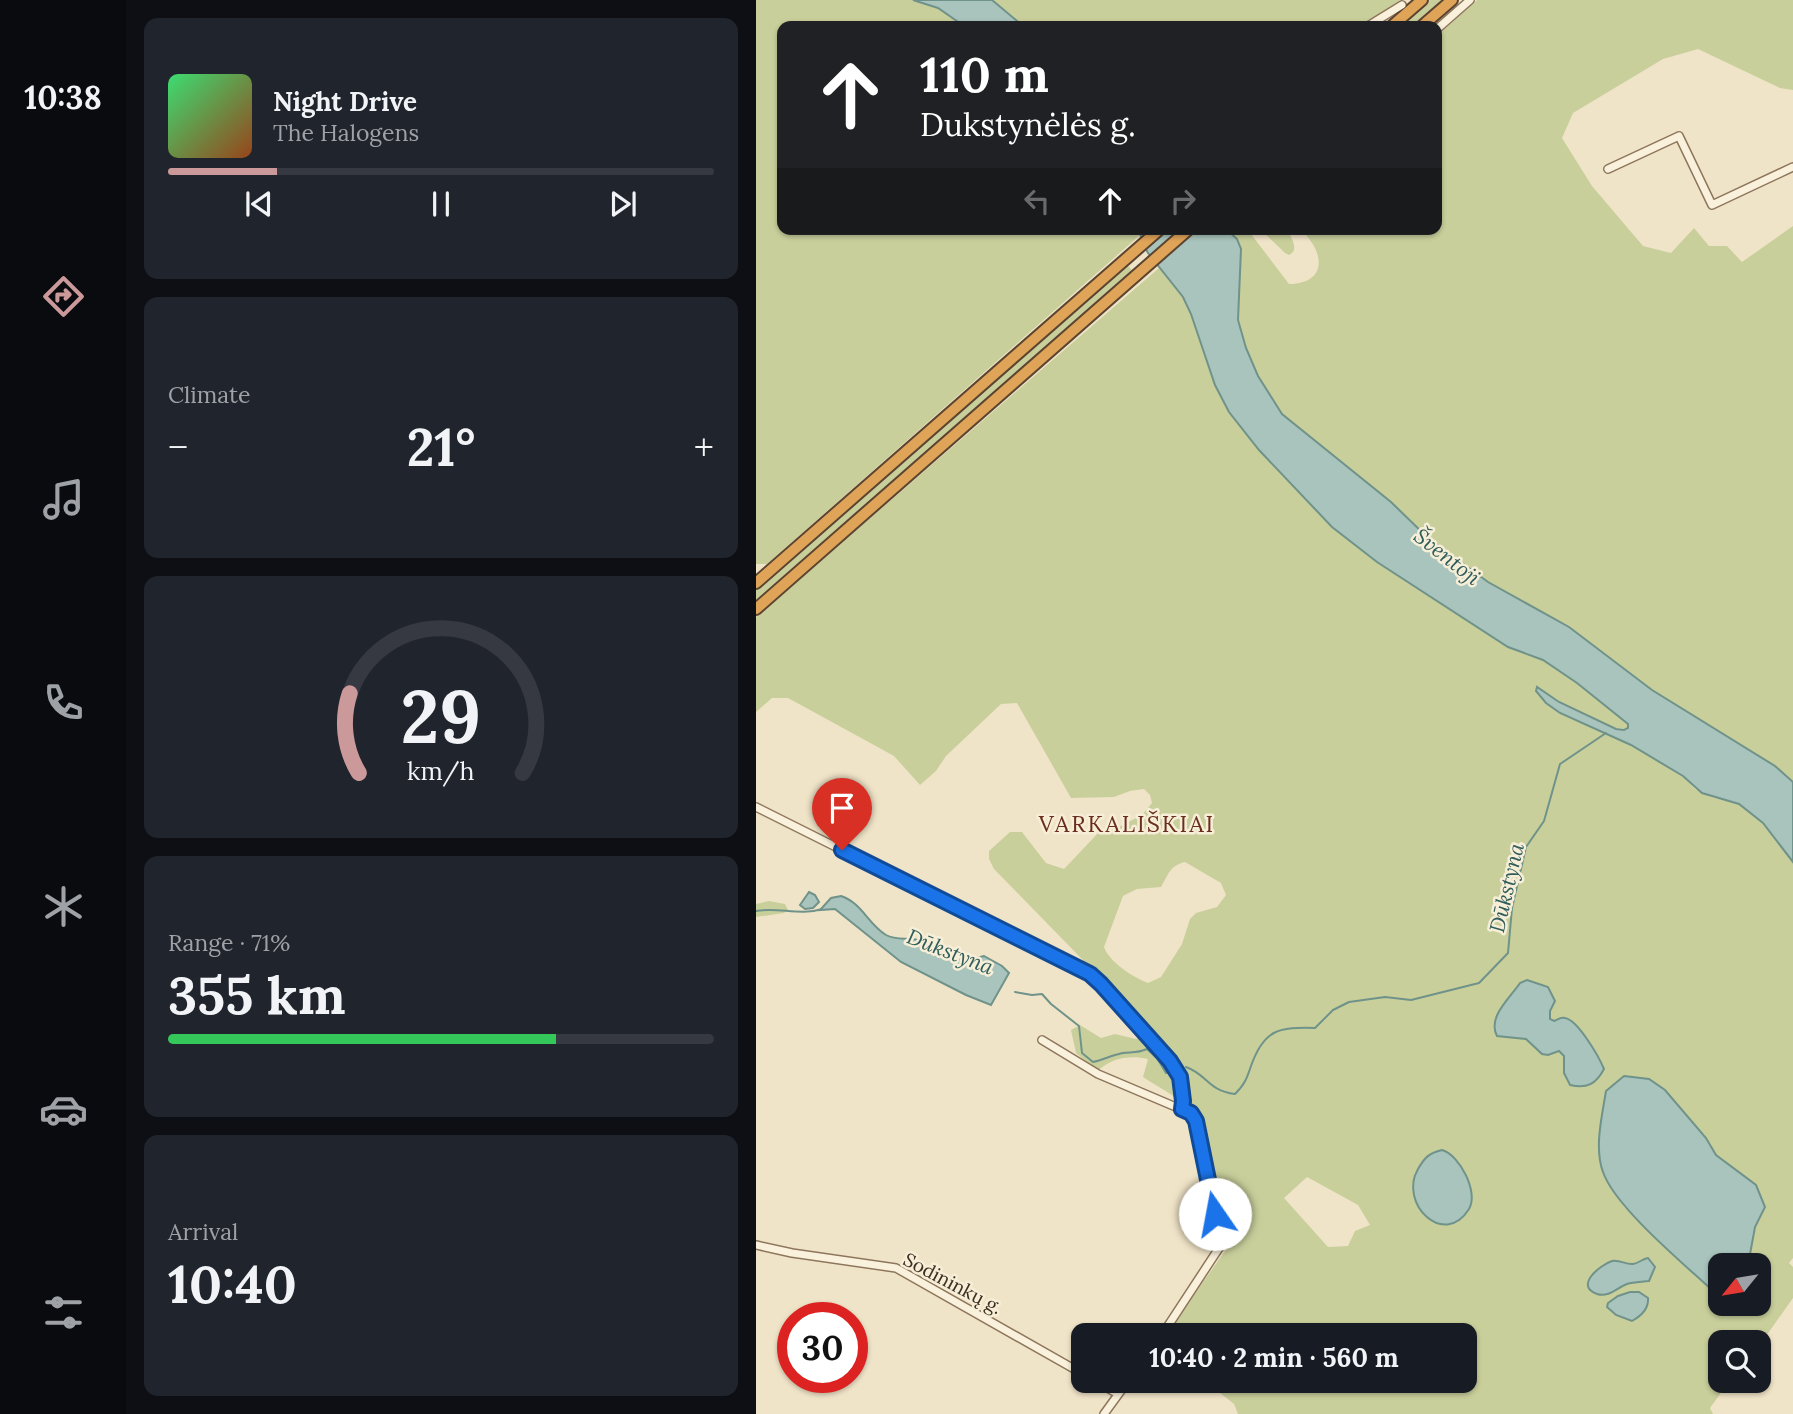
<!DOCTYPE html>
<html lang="en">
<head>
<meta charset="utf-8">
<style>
  :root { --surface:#171b24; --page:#20242c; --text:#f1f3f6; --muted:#9ea1a6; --line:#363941; --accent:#cc999b }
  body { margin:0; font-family:Lora,serif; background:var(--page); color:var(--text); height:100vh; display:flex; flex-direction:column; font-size:26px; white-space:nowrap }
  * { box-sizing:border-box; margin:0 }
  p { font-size:23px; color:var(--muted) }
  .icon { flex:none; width:38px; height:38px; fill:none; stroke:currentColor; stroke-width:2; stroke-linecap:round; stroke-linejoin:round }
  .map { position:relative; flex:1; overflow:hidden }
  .sheet { display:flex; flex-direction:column; gap:18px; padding:18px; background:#0d0f14; width:630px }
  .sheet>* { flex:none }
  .banner { position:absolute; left:21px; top:21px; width:665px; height:214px; border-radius:14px; box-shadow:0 2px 5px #0004; background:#202124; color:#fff; overflow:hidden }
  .needle { width:46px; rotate:240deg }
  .tools { position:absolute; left:952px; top:1253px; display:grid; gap:14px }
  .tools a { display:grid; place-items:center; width:63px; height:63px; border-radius:14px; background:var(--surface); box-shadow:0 2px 5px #0004; font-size:35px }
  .speed { position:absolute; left:21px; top:1302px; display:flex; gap:14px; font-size:35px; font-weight:700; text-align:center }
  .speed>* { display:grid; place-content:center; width:91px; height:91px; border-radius:50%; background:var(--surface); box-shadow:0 2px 5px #0004; line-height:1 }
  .speed .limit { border:10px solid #d22; background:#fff; color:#111 }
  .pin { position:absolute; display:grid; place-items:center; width:60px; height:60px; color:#fff; margin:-72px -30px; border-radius:50% 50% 50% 0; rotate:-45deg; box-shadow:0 0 7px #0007 }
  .pin .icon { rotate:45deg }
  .me { position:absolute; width:77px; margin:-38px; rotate:348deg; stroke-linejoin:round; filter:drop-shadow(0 0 5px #0008) }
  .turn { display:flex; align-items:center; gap:24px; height:147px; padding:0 28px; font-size:32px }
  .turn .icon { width:91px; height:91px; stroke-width:2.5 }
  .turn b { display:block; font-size:49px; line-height:60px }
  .lanes { display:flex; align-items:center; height:66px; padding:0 28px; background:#0003; justify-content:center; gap:35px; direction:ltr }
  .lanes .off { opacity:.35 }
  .big { font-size:52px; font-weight:700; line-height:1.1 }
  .sheet .card { flex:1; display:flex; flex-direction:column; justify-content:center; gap:10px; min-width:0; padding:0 24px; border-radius:14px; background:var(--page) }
  .sheet .dial { align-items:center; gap:0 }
  .dial svg { height:182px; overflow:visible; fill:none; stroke:var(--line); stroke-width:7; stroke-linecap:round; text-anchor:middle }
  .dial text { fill:var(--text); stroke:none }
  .song { display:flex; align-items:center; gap:21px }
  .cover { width:84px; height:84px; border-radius:10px; background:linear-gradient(135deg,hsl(140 70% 55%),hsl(20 70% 35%)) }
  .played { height:7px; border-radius:4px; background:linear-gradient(90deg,var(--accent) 20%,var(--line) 20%) }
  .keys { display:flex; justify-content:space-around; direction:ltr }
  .heat { display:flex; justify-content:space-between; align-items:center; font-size:38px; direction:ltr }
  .charge { height:10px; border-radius:5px; background:linear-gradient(90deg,#34c759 71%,var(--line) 0) }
  .trip { position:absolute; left:315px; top:1323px; width:406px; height:70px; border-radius:14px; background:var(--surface); box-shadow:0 2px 5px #0004; font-weight:700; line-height:70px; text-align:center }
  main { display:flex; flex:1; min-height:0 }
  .tabs { display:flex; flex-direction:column; width:126px; justify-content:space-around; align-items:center; background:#090b0e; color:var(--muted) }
  .tabs .icon { width:49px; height:49px }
  .tabs .current { color:var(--accent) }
  .tabs b { font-size:32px; color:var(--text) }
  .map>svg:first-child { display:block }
</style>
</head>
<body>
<main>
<nav class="tabs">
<b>10:38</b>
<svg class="icon current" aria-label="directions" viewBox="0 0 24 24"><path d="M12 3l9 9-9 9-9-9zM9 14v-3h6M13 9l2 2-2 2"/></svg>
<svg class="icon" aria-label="music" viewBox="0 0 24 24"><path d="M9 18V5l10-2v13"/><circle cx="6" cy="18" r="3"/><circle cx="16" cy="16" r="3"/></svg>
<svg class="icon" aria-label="phone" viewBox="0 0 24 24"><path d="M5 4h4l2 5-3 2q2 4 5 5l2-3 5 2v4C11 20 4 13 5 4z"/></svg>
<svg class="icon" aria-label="climate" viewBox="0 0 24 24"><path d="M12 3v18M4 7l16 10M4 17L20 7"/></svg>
<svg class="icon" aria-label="car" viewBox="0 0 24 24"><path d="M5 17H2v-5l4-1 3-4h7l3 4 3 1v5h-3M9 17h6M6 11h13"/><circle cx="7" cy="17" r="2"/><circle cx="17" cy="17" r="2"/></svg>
<svg class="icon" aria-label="filters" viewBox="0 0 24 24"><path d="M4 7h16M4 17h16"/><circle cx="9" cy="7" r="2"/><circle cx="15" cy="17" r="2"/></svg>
</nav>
<section class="sheet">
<div class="card">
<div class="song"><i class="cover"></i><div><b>Night Drive</b><p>The Halogens</p></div></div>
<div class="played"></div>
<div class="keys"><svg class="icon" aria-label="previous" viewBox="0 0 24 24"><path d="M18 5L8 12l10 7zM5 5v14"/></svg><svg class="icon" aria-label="pause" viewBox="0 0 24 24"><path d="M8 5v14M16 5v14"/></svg><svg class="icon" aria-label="next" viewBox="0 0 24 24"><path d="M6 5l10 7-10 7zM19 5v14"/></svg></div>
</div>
<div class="card"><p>Climate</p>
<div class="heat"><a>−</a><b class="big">21°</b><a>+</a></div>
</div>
<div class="card dial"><svg viewBox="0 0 100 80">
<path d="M14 69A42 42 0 1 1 86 69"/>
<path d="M14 69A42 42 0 0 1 10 34" stroke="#cc999b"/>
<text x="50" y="56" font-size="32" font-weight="700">29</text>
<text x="50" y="72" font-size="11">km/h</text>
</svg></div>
<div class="card"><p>Range · 71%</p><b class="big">355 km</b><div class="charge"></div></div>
<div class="card"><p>Arrival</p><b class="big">10:40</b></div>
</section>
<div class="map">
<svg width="1037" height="1414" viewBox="0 0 1037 1414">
  <rect width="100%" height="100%" fill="#f0e4c8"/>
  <g fill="#c9cf9b" fill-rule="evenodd">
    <path d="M0,0h157l25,8 26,18h-182v203h357l1,6 -373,329h-11z"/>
    <path d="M236,0h408l-35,25c-11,3 -18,-1 -28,-3l-9,4h-305z"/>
    <path d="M674,0h15l-30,26h-15z"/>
    <path d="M721,0h316v90l-13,-2 -82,-39 -35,10 -90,54 -11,25 30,48 51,60 28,7 23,-25 15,18h18l15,16 51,-36v556l-18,-16 -123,-76 -83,-63 -81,-45 -61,-45 -36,-35 -109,-88 -24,-38 -12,-28 -8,-28 3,-71 -14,-18 2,-2h14l8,5 38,50c19,0 35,-9 28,-31 -2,-8 -10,-16 -15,-24h135v-193z"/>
    <path d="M504,229h27c4,9 13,21 2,26l-4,-2z"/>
    <path d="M372,266l5,5 -5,6 -372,325v-13z"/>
    <path d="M403,268l24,29 8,17 24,71 14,27 30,38 73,77 45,35 131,85 35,13 34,23 52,41 -1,4c-18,7 -75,-30 -91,-41l23,26 71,32 52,31 12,13 16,8 28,7 24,19 30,39v396l-4,5 4,4v31l-34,48v-4h-39v39h14l-3,3 -3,-1 -18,25 3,6h-475l-4,-10 -29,-23h260v-46h-300l63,-88c-6,-28 -16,-113 -32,-132 -14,-16 -35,-26 -53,-38l5,-18c-18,-4 -37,-1 -50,12l-22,-18 -5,-23 9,-5 21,13 14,-4 21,5 6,-3 2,-10 -26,-30 -124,-127 -5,-10v-8l21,-19h12l24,31 18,6 37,-39 18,-3 23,-12 10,-12 -2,-8 -6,-6 -14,2 -16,6 -43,1 -54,-95 -16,1 -55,52 -10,15 -16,14 -26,-29 -106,-58h-16l-16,14v-95zM429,862l36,21 5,12 -9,12 -21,6 -6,6 -8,25 -21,33 -13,6c-15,-6 -38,-20 -44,-36l19,-51 14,-7 24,-2c8,-13 8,-21 24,-25zM764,983l34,22 -4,6v8l4,2 5,-3 11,1 13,15 17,26 -36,3v-7l-5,-5 -11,4c-27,-12 -28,-30 -39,-56zM843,1134l107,4 10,17 40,30 9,22 -10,20 -7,38h11v39h-39v-12l-8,-1 -88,-84 -21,-35zM662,1169l41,53 -10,2 -13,-1 -22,-49zM551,1177l51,28 12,20 -15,6 -7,15 -20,1 -44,-49zM887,1259l6,22 -25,3 -8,6 -1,-30 17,4z"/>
    <path d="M13,901l16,3 3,6 -4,3 -28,4v-13z"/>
  </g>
  <g fill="#a9c4bc" stroke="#6f938a" stroke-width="2">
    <path d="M157,0h79l31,26h-59l-26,-18z"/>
    <path d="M383,229h87l11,10 4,10 -3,71 8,28 12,28 24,38 109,88 36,35 61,45 81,45 83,63 123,76 18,16v80l-30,-39 -24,-19 -37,-11 -19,-17 -52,-31 -71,-32 -14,-10 -10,-12 1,-4 22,15 57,27 8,1 4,-2v-4l-51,-41 -34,-23 -35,-13 -131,-85 -45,-35 -73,-77 -30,-38 -14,-27 -24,-71 -8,-17 -35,-44 -6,-11z"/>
    <path d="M53,892l6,3 4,7 -6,6 -8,1 -5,-4z"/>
    <path d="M85,896c21,7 27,28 45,39 9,5 18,3 27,4 33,4 26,31 71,17l18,10 7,7 -18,32 -25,-10 -65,-33 -66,-53 -15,1 11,-12z"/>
    <path d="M771,980l21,7 7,14 -5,10v8l4,2c5,-2 6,-4 11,-3 13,2 34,39 39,51 -8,15 -17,20 -34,16l-6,-12v-17l-5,-5 -11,4 -6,-1 -16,-15 -29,-3c-10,-19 13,-38 23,-53z"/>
    <path d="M868,1076l25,3 16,11 41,48 10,17 40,30 9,22 -10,20 -7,38h-28v27l-7,-1c-29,-27 -98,-84 -110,-119 -9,-24 -1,-56 3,-81z"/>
    <path d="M686,1150c18,5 37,43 27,59 -25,40 -71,-6 -51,-40 7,-12 11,-16 24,-19z"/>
    <path d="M892,1258l7,9 -6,14c-7,1 -15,1 -22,3 -9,3 -18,14 -30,10 -23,-8 3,-29 15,-33 7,-2 14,4 21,3 6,-1 9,-5 15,-6z"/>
    <path d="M874,1292h9l9,6c1,11 -7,18 -16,23l-16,-6 -9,-8 1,-4 10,-7z"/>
  </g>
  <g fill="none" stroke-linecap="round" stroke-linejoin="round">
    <g stroke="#6f938a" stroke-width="2">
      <path d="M0,911c22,-4 45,5 66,-2"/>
      <path d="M259,992l17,3 10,-1 9,10 28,22 3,27 11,9c10,-2 19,-7 30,-9 9,-1 15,0 24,-4l10,9 9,15 3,-1"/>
      <path d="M430,1067c22,8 21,23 49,27 10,-10 12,-16 16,-28 13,-37 28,-39 64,-38l18,-18 16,-8 36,-5 26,3 68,-17 29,-30 4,-45 14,-61 18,-26 16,-57 46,-31"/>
    </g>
    <defs>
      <g id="minor">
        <path d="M578,26h7"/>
        <path d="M612,26l34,-21"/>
        <path d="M681,29l33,-29"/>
        <path d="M852,169l71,-33 33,69 81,-38"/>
        <path d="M0,807l334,167 80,87c9,15 15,29 12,48"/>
        <path d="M286,1040l56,34 92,39 6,8 25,114v10l-59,90"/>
        <path d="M0,1245l36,8 104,15 187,106"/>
        <path d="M339,1381l23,13"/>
        <path d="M348,1414l24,-33"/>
      </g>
      <g id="highway">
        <path d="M636,26l30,-26"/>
        <path d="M666,26l30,-26"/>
        <path d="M0,583l404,-354"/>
        <path d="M0,609l433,-380"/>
      </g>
    </defs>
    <use href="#minor" stroke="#8d765c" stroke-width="10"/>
    <use href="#highway" stroke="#5b4430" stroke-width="14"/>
    <use href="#minor" stroke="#faf1dc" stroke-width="7"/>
    <use href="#highway" stroke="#e0a458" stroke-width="10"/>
  </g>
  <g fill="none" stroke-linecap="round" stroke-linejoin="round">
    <defs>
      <path id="route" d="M86,850l248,124 11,10 69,77 10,16 3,24 -1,8 9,4 5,8 19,93"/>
    </defs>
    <use href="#route" stroke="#114b97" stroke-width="18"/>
    <use href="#route" stroke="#1a73e8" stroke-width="12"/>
  </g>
  <g text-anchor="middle" stroke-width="5" stroke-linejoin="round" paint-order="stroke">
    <g font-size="19" fill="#3d2e20" stroke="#f7eed8">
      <text transform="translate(197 1283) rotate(28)" y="7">Sodininkų g.</text>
    </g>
    <g font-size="21" font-style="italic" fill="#2f5d5a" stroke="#f7eed8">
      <text transform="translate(691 557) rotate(38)" y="7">Šventoji</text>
      <text transform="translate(751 888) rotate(-77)" y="7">Dūkstyna</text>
      <text transform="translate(194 952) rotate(21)" y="7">Dūkstyna</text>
    </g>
    <g font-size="23" letter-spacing="2" fill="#6b2e1e" stroke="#f7eed8">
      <text x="371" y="832">VARKALIŠKIAI</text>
    </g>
  </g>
</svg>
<div class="tools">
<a><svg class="needle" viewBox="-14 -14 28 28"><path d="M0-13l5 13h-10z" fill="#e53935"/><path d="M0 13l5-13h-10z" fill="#9ea1a6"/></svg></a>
<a><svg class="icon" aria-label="search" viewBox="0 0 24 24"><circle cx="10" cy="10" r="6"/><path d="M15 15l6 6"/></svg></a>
</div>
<div class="speed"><div class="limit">30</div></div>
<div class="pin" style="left:86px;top:850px;background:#d93025"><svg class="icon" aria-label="arrive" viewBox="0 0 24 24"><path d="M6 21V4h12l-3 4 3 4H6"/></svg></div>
<svg class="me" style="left:459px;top:1214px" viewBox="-20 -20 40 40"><circle r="19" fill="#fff"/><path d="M0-13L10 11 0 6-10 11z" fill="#1a73e8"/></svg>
<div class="trip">10:40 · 2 min · 560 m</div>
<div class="banner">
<div class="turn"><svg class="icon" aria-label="ahead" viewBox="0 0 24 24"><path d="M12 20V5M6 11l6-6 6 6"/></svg><div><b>110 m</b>Dukstynėlės g.</div></div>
<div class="lanes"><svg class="icon off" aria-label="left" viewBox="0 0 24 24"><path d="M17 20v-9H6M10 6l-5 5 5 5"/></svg><svg class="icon" aria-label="ahead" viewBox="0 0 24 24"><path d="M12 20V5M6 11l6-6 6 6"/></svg><svg class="icon off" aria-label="right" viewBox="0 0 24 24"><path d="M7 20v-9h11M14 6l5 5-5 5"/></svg></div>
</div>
</div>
</main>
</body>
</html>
